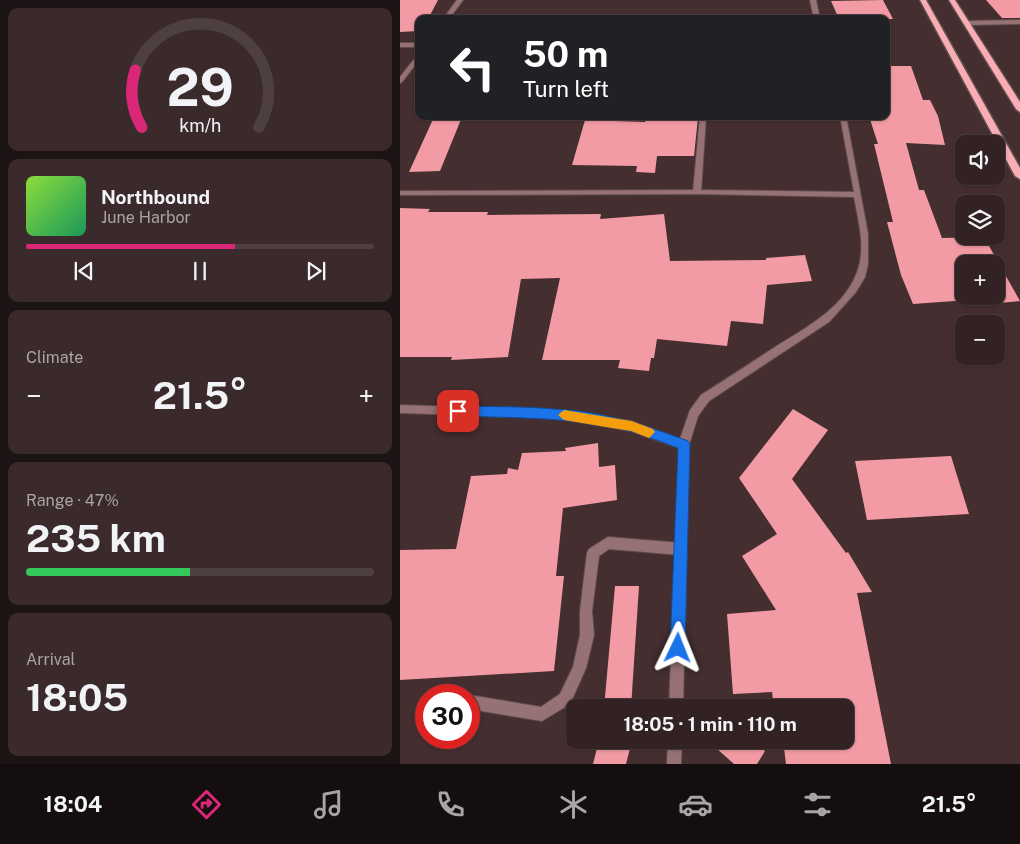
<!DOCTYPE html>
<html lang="en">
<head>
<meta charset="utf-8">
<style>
  :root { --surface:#332224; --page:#3b2a2c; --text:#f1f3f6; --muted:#a9a4a6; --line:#4e3f41; --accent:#db2777 }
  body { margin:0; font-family:"Public Sans",sans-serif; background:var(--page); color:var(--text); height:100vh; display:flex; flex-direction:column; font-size:19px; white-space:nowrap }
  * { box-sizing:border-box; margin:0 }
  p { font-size:16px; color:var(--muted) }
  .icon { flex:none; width:28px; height:28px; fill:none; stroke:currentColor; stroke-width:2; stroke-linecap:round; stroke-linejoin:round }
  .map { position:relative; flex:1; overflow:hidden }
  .panel { display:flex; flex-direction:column; gap:8px; padding:8px; background:#1c1314; width:400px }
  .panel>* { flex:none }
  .top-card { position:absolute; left:15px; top:15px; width:475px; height:105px; border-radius:10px; box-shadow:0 1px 4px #0004,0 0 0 1px var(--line); background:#202124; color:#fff; overflow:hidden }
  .fabs { position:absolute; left:555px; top:135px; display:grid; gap:10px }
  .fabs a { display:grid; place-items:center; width:50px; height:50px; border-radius:10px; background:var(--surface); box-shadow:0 1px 4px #0004,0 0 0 1px var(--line); font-size:25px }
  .speed { position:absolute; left:15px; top:684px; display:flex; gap:10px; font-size:25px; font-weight:700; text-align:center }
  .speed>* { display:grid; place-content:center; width:65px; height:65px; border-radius:50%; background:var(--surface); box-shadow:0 1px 4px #0004,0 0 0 1px var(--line); line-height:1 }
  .speed .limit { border:8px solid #d22; background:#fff; color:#111 }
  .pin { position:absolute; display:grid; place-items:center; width:42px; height:42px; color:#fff; margin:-21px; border-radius:10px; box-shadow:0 2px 8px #0006 }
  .me { position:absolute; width:55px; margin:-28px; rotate:2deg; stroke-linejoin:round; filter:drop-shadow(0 0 4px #0008) }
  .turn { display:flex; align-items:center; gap:18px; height:105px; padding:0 25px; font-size:22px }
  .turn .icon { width:65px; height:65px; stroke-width:2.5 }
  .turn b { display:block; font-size:35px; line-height:42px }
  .big { font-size:38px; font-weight:700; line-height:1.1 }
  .panel .widget { flex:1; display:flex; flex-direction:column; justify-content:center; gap:8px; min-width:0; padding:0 18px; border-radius:10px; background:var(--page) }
  .panel .dial { align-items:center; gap:0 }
  .dial svg { height:130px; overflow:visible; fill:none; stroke:var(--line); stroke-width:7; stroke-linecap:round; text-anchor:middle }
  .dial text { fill:var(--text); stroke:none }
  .song { display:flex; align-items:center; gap:15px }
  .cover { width:60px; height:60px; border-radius:8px; background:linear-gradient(135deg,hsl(90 70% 55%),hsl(150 70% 35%)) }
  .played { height:5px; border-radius:2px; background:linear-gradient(90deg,var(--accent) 60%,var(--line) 60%) }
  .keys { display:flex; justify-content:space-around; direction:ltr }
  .heat { display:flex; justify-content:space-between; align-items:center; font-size:28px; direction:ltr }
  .charge { height:8px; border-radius:4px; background:linear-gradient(90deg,#34c759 47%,var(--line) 0) }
  .trip { position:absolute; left:166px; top:699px; width:288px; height:50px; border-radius:10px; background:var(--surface); box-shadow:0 1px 4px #0004,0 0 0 1px var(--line); font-weight:700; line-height:50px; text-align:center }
  .menu { display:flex; height:80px; justify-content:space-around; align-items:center; background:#140e0e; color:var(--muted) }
  .menu .icon { width:35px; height:35px }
  .menu .active { color:var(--accent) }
  .menu b { font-size:22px; color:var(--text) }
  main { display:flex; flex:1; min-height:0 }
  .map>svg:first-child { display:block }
</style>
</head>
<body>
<main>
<section class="panel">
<div class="widget dial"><svg viewBox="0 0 100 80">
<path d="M14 69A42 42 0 1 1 86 69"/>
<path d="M14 69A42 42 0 0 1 10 34" stroke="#db2777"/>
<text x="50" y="56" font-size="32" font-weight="700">29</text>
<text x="50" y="72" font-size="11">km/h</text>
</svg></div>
<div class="widget">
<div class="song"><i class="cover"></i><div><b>Northbound</b><p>June Harbor</p></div></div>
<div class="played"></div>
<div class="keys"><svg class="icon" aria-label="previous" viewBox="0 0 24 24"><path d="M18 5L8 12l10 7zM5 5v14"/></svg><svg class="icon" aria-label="pause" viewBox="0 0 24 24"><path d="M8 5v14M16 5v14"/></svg><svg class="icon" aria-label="next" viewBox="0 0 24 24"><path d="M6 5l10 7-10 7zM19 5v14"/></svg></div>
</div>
<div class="widget"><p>Climate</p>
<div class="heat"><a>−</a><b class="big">21.5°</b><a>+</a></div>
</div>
<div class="widget"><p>Range · 47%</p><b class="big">235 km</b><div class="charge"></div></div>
<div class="widget"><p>Arrival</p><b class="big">18:05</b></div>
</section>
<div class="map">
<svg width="620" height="764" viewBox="0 0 620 764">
  <rect width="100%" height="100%" fill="#442e30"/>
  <g fill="#f39ba4" fill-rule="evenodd">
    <path d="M0,0h38l-10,19h-9v12l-19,1z"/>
    <path d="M483,0l10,19h-54l-8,-18z"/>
    <path d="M586,0h34v18h-18z"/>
    <path d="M486,66h25l12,34h7l8,16 7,29 -39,-2 13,47h5l18,48 42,-1 36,64 -21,2 -3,-5 -83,6 -12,-29 -14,-53h6l-19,-78h4l-9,-28h17zM564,264h32v32h-32z"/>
    <path d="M268,116l30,1 -4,39h-37l-2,17 -19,-1 1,-6 -65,-1 13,-45 60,2v-3h23z"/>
    <path d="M34,117h28l-22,54 -31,1z"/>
    <path d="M0,208l30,1 -2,3h60l-1,3 114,-1 -1,5 64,-5 6,47 96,-1v-2l39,-3 7,26 -45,4 -4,39 -32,-3 -4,25 -70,-7 -3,19h-3l-2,13 -31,-3 2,-8h-78l18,-82 -39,1 -13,78 -57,3 1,-3h-52z"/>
    <path d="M393,409l35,21 -36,49 54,74 2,-1 24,40 -15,1 34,171h-105l-3,-24h62v-32h-71l-2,-16 -39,2 -6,-80 49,-4 -34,-54 35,-22 -38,-56z"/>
    <path d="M198,443l1,24 16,-2 2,35 -54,8 -7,68h8l-10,95 -154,9v-130l56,-1 15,-73 36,-2 1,-6 10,2 4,-17 44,-2 -1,-3z"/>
    <path d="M551,456l18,58 -102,6 -12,-59z"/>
    <path d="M215,586h24l-8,122h-27z"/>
    <path d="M199,740l33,1 -6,23h-33z"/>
    <path d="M307,740h45l13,11 -8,13h-23z"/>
  </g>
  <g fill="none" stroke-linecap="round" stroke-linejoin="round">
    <defs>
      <g id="lane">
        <path d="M620,20v4l-53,1 -3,-2 3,-2z"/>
        <path d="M300,116l6,1 -5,75 -4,2 -4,-2z"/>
        <path d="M208,537l73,6 4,2 2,4 -2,4 -4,2 -72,-6 -10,7 -7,55 2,24 -8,33 -16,36 -28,17 -73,-12v-14l72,12 19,-13 13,-27 7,-32v-24l7,-58 2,-4z"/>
      </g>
      <g id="street">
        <path d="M57,0h6l-14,19h-6z"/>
        <path d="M410,0h6l4,19h-6z"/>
        <rect x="0" y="43" width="19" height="4"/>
        <path d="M19,53v7l-17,22 -2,1v-6z"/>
        <path d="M440,116h6l22,118v30l-3,13 -9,15 -27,30 -120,79 -11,15 -9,29 -6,263h-14l10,-260 -48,-17 -75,-13 -156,-5v-8l156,5 75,11 49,18 10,-29 11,-15c24,-15 48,-31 71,-46 33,-21 76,-42 87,-83 6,-22 -1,-47 -5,-69l-157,-3 -297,1v-4l297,-1 157,2z"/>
        <path d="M268,740h14l-1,24h-14z"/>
      </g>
      <g id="primary">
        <path d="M520,0h6l94,168v11l-5,-3z"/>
        <path d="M549,0h6l65,102v10l-4,-3z"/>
      </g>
    </defs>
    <use href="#lane" stroke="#614c4e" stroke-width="2"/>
    <use href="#street" stroke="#614c4e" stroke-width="2"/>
    <use href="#primary" stroke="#614c4e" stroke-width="3"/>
    <use href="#lane" fill="#977275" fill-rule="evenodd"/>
    <use href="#street" fill="#977275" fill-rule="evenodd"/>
    <use href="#primary" fill="#f9adb4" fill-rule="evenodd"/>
  </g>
  <path fill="#1a73e8" stroke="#114b97" d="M58,406c32,1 64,0 96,3 47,2 91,16 134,32l2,3 -5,204 -2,5 -5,3 -6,-3 -2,-5 8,-200c-16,-6 -32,-12 -48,-17 -56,-14 -114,-13 -172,-15l-6,-5z"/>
  <path fill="#f59e0b" d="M164,410l67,11 22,8 2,3 -6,6 -18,-7 -67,-11 -6,-5z"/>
</svg>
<div class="fabs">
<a><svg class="icon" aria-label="sound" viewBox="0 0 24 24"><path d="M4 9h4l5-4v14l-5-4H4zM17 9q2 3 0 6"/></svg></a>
<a><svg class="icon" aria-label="layers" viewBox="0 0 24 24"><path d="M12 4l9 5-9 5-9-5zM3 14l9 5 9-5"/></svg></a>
<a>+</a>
<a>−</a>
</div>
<div class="speed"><div class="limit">30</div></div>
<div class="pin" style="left:58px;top:411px;background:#d93025"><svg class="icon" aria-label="arrive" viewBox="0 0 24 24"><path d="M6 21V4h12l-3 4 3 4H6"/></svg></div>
<svg class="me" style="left:278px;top:648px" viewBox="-20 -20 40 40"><path d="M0-17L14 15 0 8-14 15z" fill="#1a73e8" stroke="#fff" stroke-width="4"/></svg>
<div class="trip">18:05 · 1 min · 110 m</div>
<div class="top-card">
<div class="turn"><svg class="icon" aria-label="left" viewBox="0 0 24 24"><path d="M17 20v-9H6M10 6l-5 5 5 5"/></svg><div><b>50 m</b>Turn left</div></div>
</div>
</div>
</main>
<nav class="menu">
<b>18:04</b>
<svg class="icon active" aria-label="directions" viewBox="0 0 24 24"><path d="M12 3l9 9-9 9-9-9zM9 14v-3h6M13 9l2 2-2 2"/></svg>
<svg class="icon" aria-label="music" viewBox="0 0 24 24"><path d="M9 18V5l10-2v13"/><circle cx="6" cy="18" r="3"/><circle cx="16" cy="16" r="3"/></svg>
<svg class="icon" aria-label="phone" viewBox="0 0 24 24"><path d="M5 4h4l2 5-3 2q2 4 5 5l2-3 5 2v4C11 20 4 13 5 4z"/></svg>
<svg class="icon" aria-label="climate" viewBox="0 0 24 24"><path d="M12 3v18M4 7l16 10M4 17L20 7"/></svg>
<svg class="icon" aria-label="car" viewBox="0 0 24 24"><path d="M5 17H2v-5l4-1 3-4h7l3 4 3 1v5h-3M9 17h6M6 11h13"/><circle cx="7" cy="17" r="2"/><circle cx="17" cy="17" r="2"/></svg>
<svg class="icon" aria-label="filters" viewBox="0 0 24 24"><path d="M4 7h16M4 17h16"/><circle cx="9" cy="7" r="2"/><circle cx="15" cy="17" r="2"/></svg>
<b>21.5°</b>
</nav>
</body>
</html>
